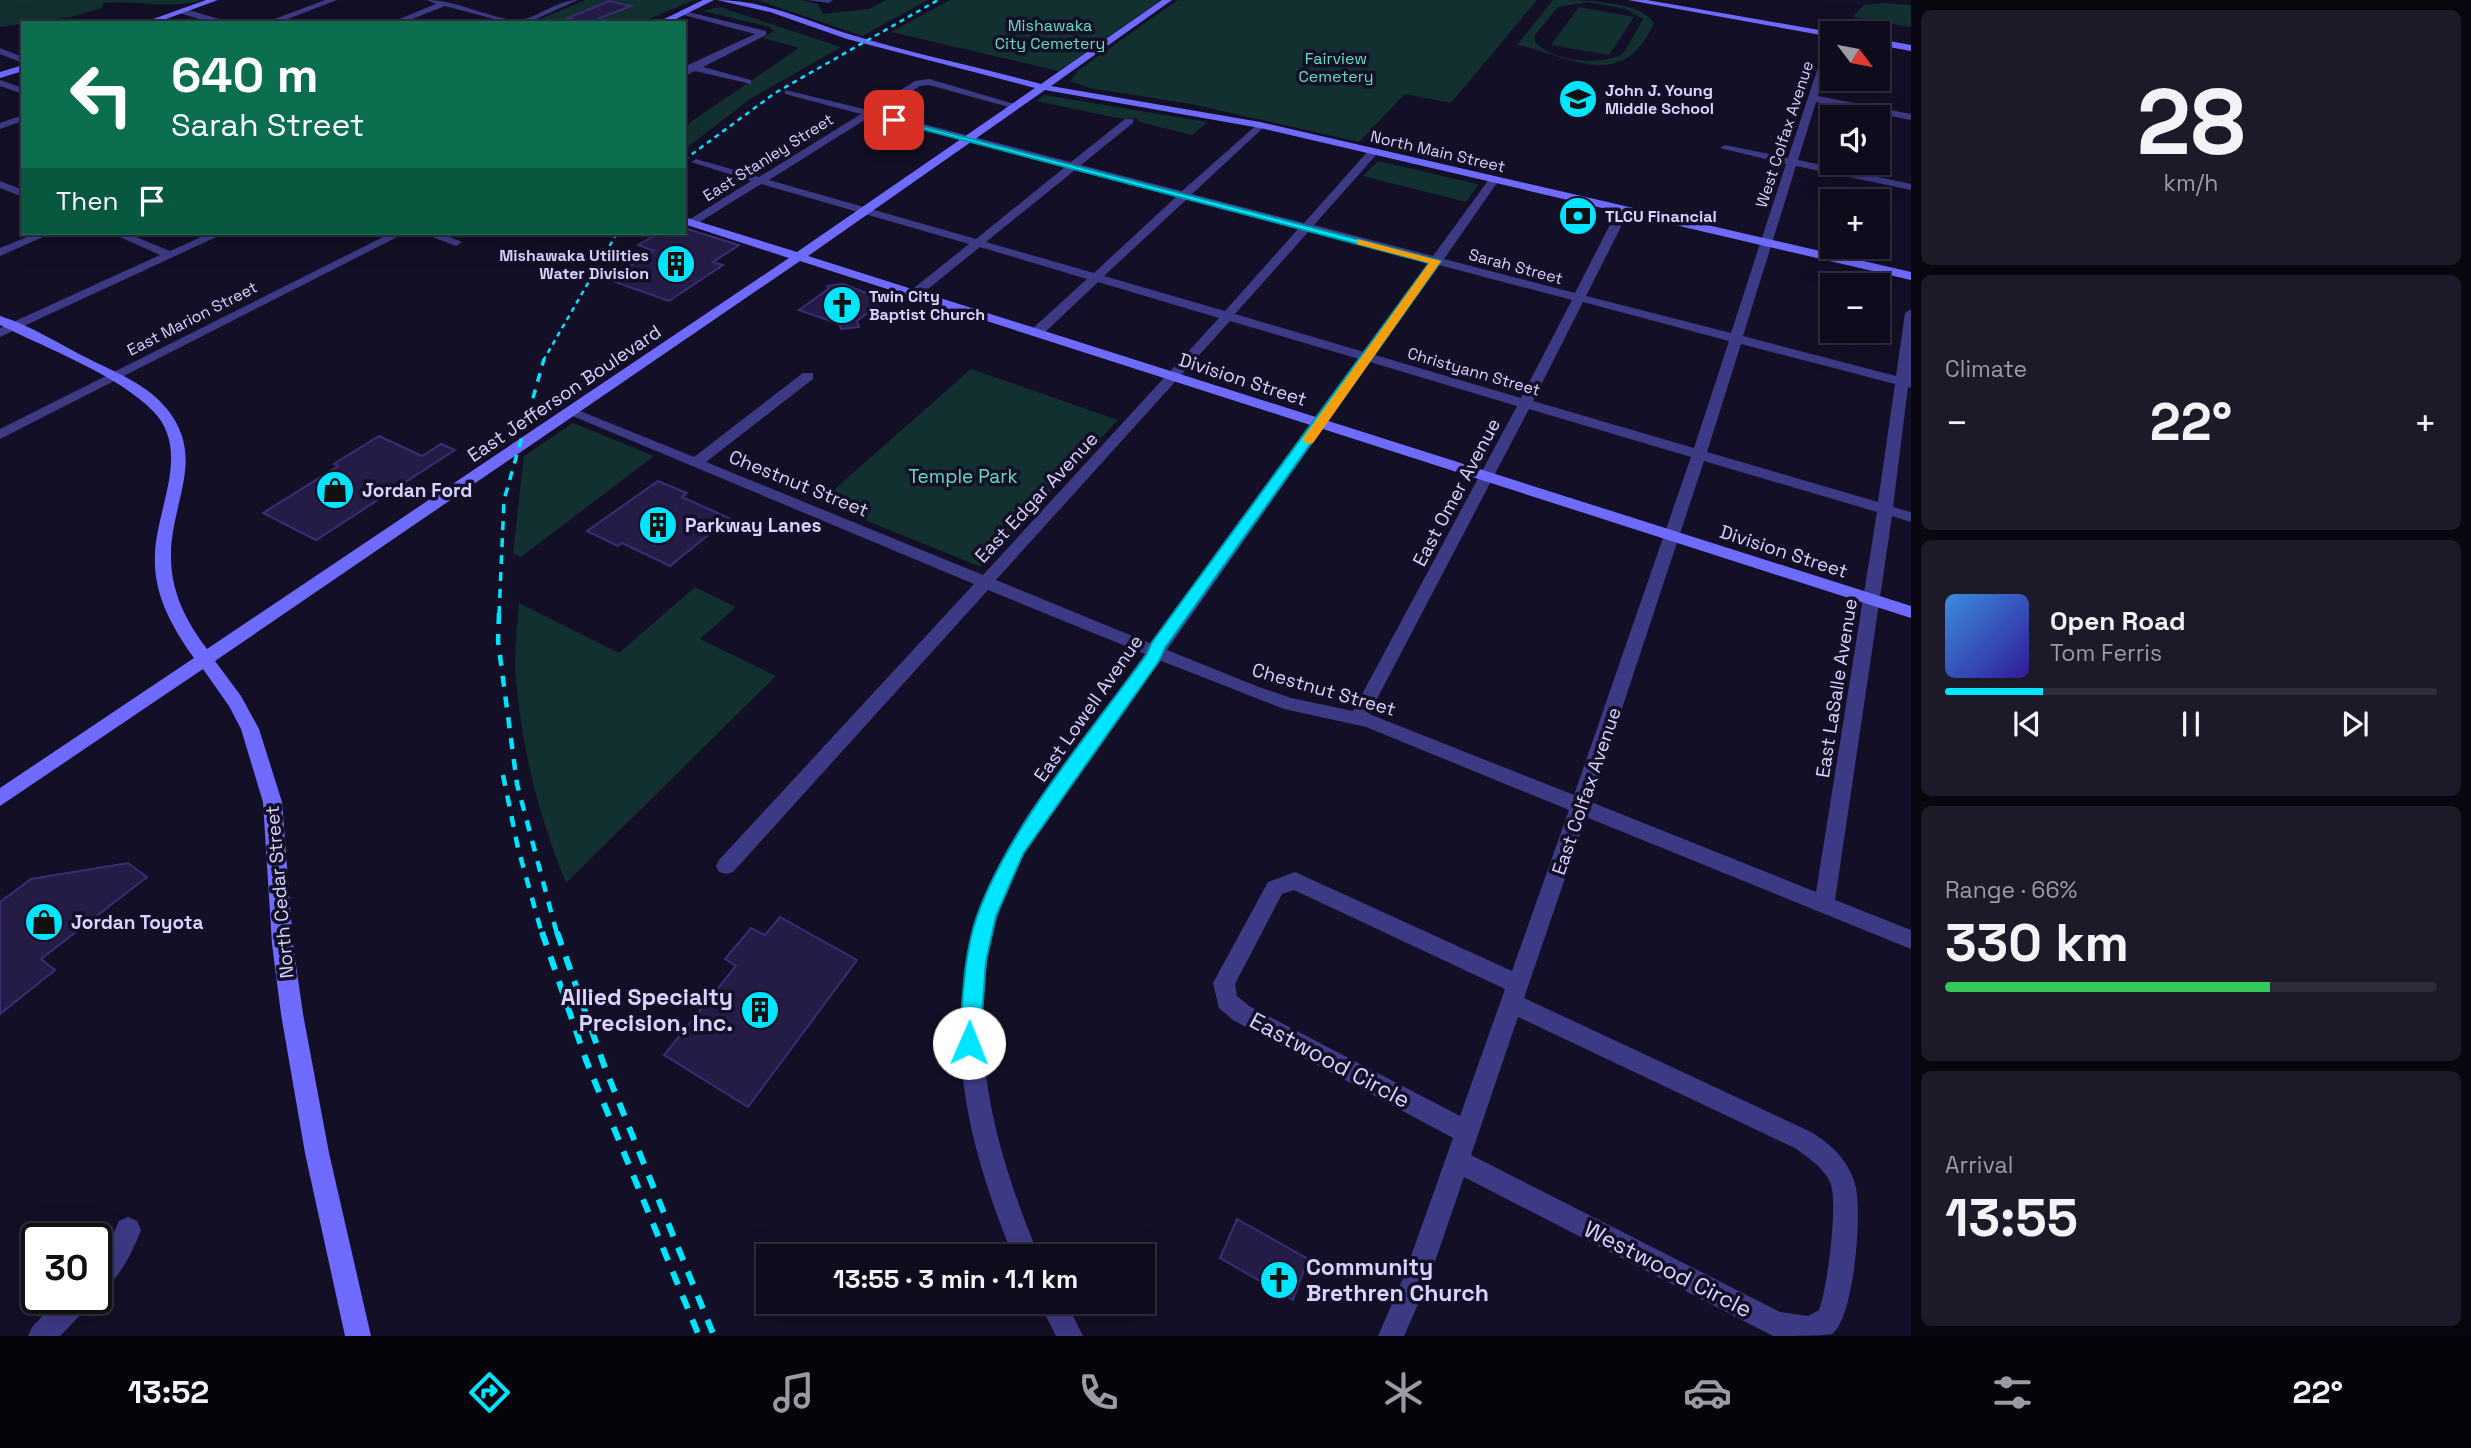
<!DOCTYPE html>
<html lang="en">
<head>
<meta charset="utf-8">
<style>
  :root { --surface:#0e0b1c; --page:#1c1929; --text:#f1f3f6; --muted:#9b9ba3; --line:#2e2b3b; --accent:#00e5ff }
  body { margin:0; font-family:"Space Grotesk",sans-serif; background:var(--page); color:var(--text); height:100vh; display:flex; flex-direction:column; font-size:26px; white-space:nowrap }
  * { box-sizing:border-box; margin:0 }
  p { font-size:23px; color:var(--muted) }
  .icon { flex:none; width:38px; height:38px; fill:none; stroke:currentColor; stroke-width:2; stroke-linecap:round; stroke-linejoin:round }
  .map { position:relative; flex:1; overflow:hidden }
  .side { display:flex; flex-direction:column; gap:10px; padding:10px; background:#08060f; width:560px }
  .side>* { flex:none }
  .top-card { position:absolute; left:21px; top:21px; width:665px; height:214px; border-radius:0px; box-shadow:0 7px 28px #0002,0 0 0 2px var(--line); background:#0b6e4f; color:#fff; overflow:hidden }
  .needle { width:46px; rotate:122deg }
  .buttons { position:absolute; left:1820px; top:21px; display:grid; gap:14px }
  .buttons a { display:grid; place-items:center; width:70px; height:70px; border-radius:0px; background:var(--surface); box-shadow:0 7px 28px #0002,0 0 0 2px var(--line); font-size:35px }
  .speed { position:absolute; left:21px; top:1223px; display:flex; gap:14px; font-size:35px; font-weight:700; text-align:center }
  .speed>* { display:grid; place-content:center; width:91px; height:91px; border-radius:50%; background:var(--surface); box-shadow:0 7px 28px #0002,0 0 0 2px var(--line); line-height:1 }
  .speed .limit { border:4px solid #111; border-radius:10px; background:#fff; color:#111 }
  .pin { position:absolute; display:grid; place-items:center; width:60px; height:60px; color:#fff; margin:-30px; border-radius:14px; box-shadow:0 4px 10px #0006 }
  .me { position:absolute; width:77px; margin:-38px; rotate:1deg; stroke-linejoin:round; filter:drop-shadow(0 0 5px #0008) }
  .turn { display:flex; align-items:center; gap:24px; height:147px; padding:0 35px; font-size:32px }
  .turn .icon { width:91px; height:91px; stroke-width:2.5 }
  .turn b { display:block; font-size:49px; line-height:60px }
  .then { display:flex; align-items:center; height:66px; padding:0 35px; background:#0003; gap:14px; font-size:26px }
  .big { font-size:52px; font-weight:800; line-height:1.1 }
  .side .widget { flex:1; display:flex; flex-direction:column; justify-content:center; gap:10px; min-width:0; padding:0 24px; border-radius:10px; background:var(--page) }
  .side .dial { align-items:center; gap:0 }
  .dial b { font-size:91px; line-height:1 }
  .song { display:flex; align-items:center; gap:21px }
  .cover { width:84px; height:84px; border-radius:10px; background:linear-gradient(135deg,hsl(210 70% 55%),hsl(250 70% 35%)) }
  .played { height:7px; border-radius:4px; background:linear-gradient(90deg,var(--accent) 20%,var(--line) 20%) }
  .keys { display:flex; justify-content:space-around; direction:ltr }
  .heat { display:flex; justify-content:space-between; align-items:center; font-size:38px; direction:ltr }
  .charge { height:10px; border-radius:5px; background:linear-gradient(90deg,#34c759 66%,var(--line) 0) }
  .trip { position:absolute; left:756px; top:1244px; width:399px; height:70px; border-radius:0px; background:var(--surface); box-shadow:0 7px 28px #0002,0 0 0 2px var(--line); font-weight:800; line-height:70px; text-align:center }
  .tabs { display:flex; height:112px; justify-content:space-around; align-items:center; background:#06040b; color:var(--muted) }
  .tabs .icon { width:49px; height:49px }
  .tabs .current { color:var(--accent) }
  .tabs b { font-size:32px; color:var(--text) }
  main { display:flex; flex:1; min-height:0 }
  .map>svg:first-child { display:block }
</style>
</head>
<body>
<main>
<div class="map">
<svg width="1911" height="1336" viewBox="0 0 1911 1336">
  <rect width="100%" height="100%" fill="#130f26"/>
  <g fill="#12302f" fill-rule="evenodd">
    <path d="M0,0h202c-30,10 -66,0 -99,3l-1,5 -31,9 -71,10z"/>
    <path d="M585,0h109l-54,23 -107,-1z"/>
    <path d="M758,0h43l17,4 5,10 46,-5 17,-9h42l-66,36z"/>
    <path d="M950,0h211l-102,71 -168,-39z"/>
    <path d="M1178,0h359l-86,103 -46,-9 -46,48 -168,-38 -102,-16 -19,-7 10,-12z"/>
    <path d="M1553,0c25,0 88,0 101,23 -32,72 -86,32 -137,22zM1587,2l39,7 17,10 -20,35c-24,12 -69,8 -88,-12v-7l23,-28z"/>
    <path d="M1881,3l30,2v22l-58,-10 11,-12z"/>
    <path d="M720,7l121,40 -91,52 -66,51v-20l8,-9 107,-73 -36,-10 11,-7 -5,-4 -66,-16z"/>
    <path d="M1579,7l55,10 -25,38 -58,-10z"/>
    <path d="M1044,95l163,27 -15,13 -52,-13 -4,-4 -13,1 -87,-18z"/>
    <path d="M1378,161l99,23 1,1 -12,17 -103,-26z"/>
    <path d="M971,369l147,51 -137,147 -161,-65z"/>
    <path d="M573,423l81,33 -133,101 -8,-4 11,-97z"/>
    <path d="M695,587l41,20 -36,32 76,37 -210,207c-27,-66 -44,-133 -50,-204 -2,-25 1,-51 3,-76l100,50z"/>
  </g>
  <g fill="#241b47" stroke="#3b2d73" stroke-width="2">
    <path d="M609,1l22,5 -44,17 -19,-5z"/>
    <path d="M1575,210l20,5 -14,11 -12,-3z"/>
    <path d="M684,228l55,17 -26,17 10,3 -54,36 -54,-19 14,-9 -7,-2 32,-20 -16,-6 21,-12h25z"/>
    <path d="M843,284l41,16 -27,21 2,6 -18,2 -2,-5 -40,-14 29,-21 -1,-3z"/>
    <path d="M379,436l43,20 19,-12 14,6 -139,90 -53,-27 75,-47 -4,-2z"/>
    <path d="M658,481l29,12 -5,4 47,21 -59,48 -48,-23 -4,3 -31,-15z"/>
    <path d="M128,863l19,14 -106,82 14,11 -55,44v-112l31,-23z"/>
    <path d="M780,917l77,43 -109,147 -84,-52 72,-89 -11,-7 26,-31 14,7z"/>
    <path d="M1237,1219l71,40 -15,41 -73,-42z"/>
  </g>
  <g fill="none" stroke-linecap="round" stroke-linejoin="round">
    <g fill="#3d3a85" fill-rule="evenodd">
      <path d="M325,0h12l-60,23h-13z"/>
      <path d="M427,0c31,0 59,18 90,20 18,0 39,-20 61,-20l-51,23h-18l-64,-17 -43,17h-13l47,-19z"/>
      <path d="M808,0h25l-4,3z"/>
      <path d="M182,8l44,13 1,2h-14l-34,-10z"/>
      <path d="M680,10l86,21v4l-63,32 48,13v4l-56,-13 -11,5 4,-11 67,-31 -75,-20z"/>
      <path d="M1832,34v16l-14,46 93,18v6l-95,-18 -18,58 113,24v6l-115,-24 -53,170 153,40 9,-63 6,-4v79l-3,-1 -15,120 18,5v10l-19,-6 -57,384 76,30v19l-325,-132 -62,181 287,134c21,13 37,28 44,52 8,25 -1,135 -23,150 -9,2 -47,2 -59,2l-309,-159 -35,102 -25,57h-26l26,-60 49,-138 -220,-118 -14,-12 -6,-25 55,-101 27,-10 217,99 57,-161 -203,-83 -82,-18 -125,-49c-40,58 -85,114 -123,174 -86,139 -56,281 3,422h-26c-63,-155 -80,-279 8,-430 11,-19 26,-37 40,-56 28,-38 56,-77 84,-116l-157,-64 -255,282 -7,2 -7,-2 -3,-6 3,-6 255,-276 -411,-172 7,-4 5,1 119,48 109,-84h10v6l-107,83 277,113 236,-257 -121,-36 -57,54h-10v-6l56,-51 -107,-32 -62,50h-8v-6l59,-47 -208,-60 -66,41h-8v-4l64,-40 -60,-19 5,-3 63,18 102,-63 -76,-20v-4l83,20 47,-29 14,-2 92,27 -5,3 -87,-24 -9,1 -43,26 194,50 54,-43h8v4l-52,42 101,26 78,-69 5,3 -1,2 -72,67 112,29 65,-73h8v4l-63,71 119,31 57,-78h8l1,2 -55,79 131,34 43,-84 10,-2 2,2 -44,87 145,37 55,-169 -66,-16 5,-3 63,13 40,-121zM871,116l194,51 -89,72 -207,-59zM1075,170l102,26 -83,77 -108,-31zM1187,199l112,29 -74,83 -121,-35zM1309,231l120,31 -65,90 -129,-38zM1439,265l133,35 -51,98 -146,-43zM1583,302l146,39 -35,107 -161,-47zM1230,321l129,38 -207,285 -156,-64zM1741,344l154,40 -17,118 -171,-50zM1370,362l147,44 -164,305 -62,-13 -32,-11 -92,-37zM1529,409l162,48 -117,338 -205,-81zM1704,461l173,51 -61,380 -225,-90zM1294,890l211,99 -45,127 -211,-110 -12,-10 -2,-12 47,-90zM1518,1017l277,131c12,9 28,19 35,34 9,19 -3,108 -11,128l-11,6 -28,-4 -309,-157z"/>
      <path d="M0,48l23,9v6l-23,-9z"/>
      <path d="M0,80l23,8v6l-23,-8z"/>
      <path d="M23,115v6l-23,8v-6z"/>
      <path d="M0,181l23,9v7l-23,-9z"/>
      <path d="M37,233h15l-52,23v-8z"/>
      <path d="M111,233h15l44,18 40,-18h15l-225,104v-9l160,-73z"/>
      <path d="M391,233h14l-405,206v-10z"/>
      <path d="M422,233h17l23,9 -6,4z"/>
      <path d="M128,1217l9,4 4,9c-9,22 -22,53 -45,63v-34l14,-18 9,-20z"/>
      <path d="M60,1298h32l-4,9 -28,29h-32l4,-9z"/>
      <path d="M1039,1302h27l17,34h-27z"/>
    </g>
    <g fill="#6f6bff" fill-rule="evenodd">
      <path d="M206,0h12l-63,23h-13z"/>
      <path d="M703,0h11l-46,23h-12z"/>
      <path d="M717,0c48,0 90,21 135,35 62,19 127,32 189,49l121,-84h10l-121,86 209,36 651,150v8l-651,-152 -215,-38 -237,166 1103,350v12l-1111,-357 -585,400 26,35 18,33 23,73 11,142 10,70 26,139 42,183h-26l-40,-183 -24,-139 -9,-70 -9,-142 -22,-73 -12,-23 -26,-37 -203,137v-18l194,-130c-22,-31 -41,-64 -39,-103 1,-47 37,-104 -2,-144 -35,-36 -107,-63 -153,-86v-9c31,9 62,30 91,44 26,13 57,25 76,49 40,50 3,94 4,148 0,35 15,64 36,92l582,-391 -105,-34v-7l113,35 238,-164 -188,-49 -77,-27z"/>
      <path d="M1628,0h19l189,33h-4v4z"/>
      <path d="M1878,39l33,6v6l-33,-6z"/>
      <path d="M23,65v6l-23,7v-6z"/>
    </g>
    <g stroke="#00e5ff" stroke-width="2.5" stroke-dasharray="5 4.5" stroke-linecap="butt">
      <path d="M684,160l91,-67 163,-93"/>
      <path d="M543,361l74,-128"/>
    </g>
    <path stroke="#00e5ff" stroke-width="3.5" stroke-dasharray="9 8" stroke-linecap="butt" d="M499,615l5,-115 40,-141"/>
    <g stroke="#00e5ff" stroke-width="4.5" stroke-dasharray="11 10" stroke-linecap="butt">
      <path d="M499,613l-1,28 19,143 40,150"/>
      <path d="M503,775l15,73 24,86"/>
    </g>
    <g stroke="#00e5ff" stroke-width="6" stroke-dasharray="14 12" stroke-linecap="butt">
      <path d="M542,932l44,128 113,276"/>
      <path d="M557,932l48,136 109,268"/>
    </g>
  </g>
  <path fill="#00e5ff" stroke="#0095a6" stroke-width="2" d="M891,118l550,143 -276,387 -6,13 -136,193 -27,62 -10,45 -6,82 -3,7 -8,3 -7,-3 -3,-7c4,-42 4,-87 18,-127 33,-91 112,-182 169,-261l6,-13 277,-379 -538,-142z"/>
  <path fill="#f59e0b" d="M1357,239l84,22 -128,182 -5,1 -6,-4 127,-177 -72,-19z"/>
  <defs>
    <symbol id="school-disc" viewBox="-11 -11 22 22"><circle r="9.5" fill="#00e5ff" stroke="#130f26"/><path d="M0-5L7-2L0 1L-7-2ZM-4 1L0 2.5L4 1V4Q0 6-4 4Z" fill="#111"/></symbol>
    <symbol id="bank-disc" viewBox="-11 -11 22 22"><circle r="9.5" fill="#00e5ff" stroke="#130f26"/><path d="M-6-4H6V4H-6ZM0-2.3a2.3 2.3 0 1 0 0 4.6a2.3 2.3 0 1 0 0-4.6Z" fill="#111"/></symbol>
    <symbol id="building-disc" viewBox="-11 -11 22 22"><circle r="9.5" fill="#00e5ff" stroke="#130f26"/><path d="M-4-6H4V6H1V3H-1V6H-4ZM-2.5-4.3h1.7v1.8h-1.7ZM.8-4.3h1.7v1.8H.8ZM-2.5-1h1.7V.8h-1.7ZM.8-1h1.7V.8H.8Z" fill="#111"/></symbol>
    <symbol id="church-disc" viewBox="-11 -11 22 22"><circle r="9.5" fill="#00e5ff" stroke="#130f26"/><path d="M-1.2-6h2.4v3.5h3.3v2.4h-3.3V6h-2.4V-.1h-3.3v-2.4h3.3Z" fill="#111"/></symbol>
    <symbol id="shop-disc" viewBox="-11 -11 22 22"><circle r="9.5" fill="#00e5ff" stroke="#130f26"/><path d="M-5-2.5h2.3a2.7 3.5 0 0 1 5.4 0H5L5.5 6h-11ZM-1.5-2.5h3a1.5 2.3 0 0 0-3 0Z" fill="#111"/></symbol>
  </defs>
  <g fill-rule="evenodd">
    <use href="#school-disc" x="1556" y="77" width="44" height="44"/>
    <use href="#bank-disc" x="1556" y="194" width="44" height="44"/>
    <use href="#building-disc" x="654" y="242" width="44" height="44"/>
    <use href="#church-disc" x="820" y="283" width="44" height="44"/>
    <use href="#shop-disc" x="313" y="468" width="44" height="44"/>
    <use href="#building-disc" x="636" y="503" width="44" height="44"/>
    <use href="#shop-disc" x="22" y="900" width="44" height="44"/>
    <use href="#building-disc" x="738" y="988" width="44" height="44"/>
    <use href="#church-disc" x="1257" y="1258" width="44" height="44"/>
  </g>
  <g text-anchor="middle" stroke-width="7" stroke-linejoin="round" paint-order="stroke">
    <g font-size="16" fill="#5fe0c0" stroke="#130f26">
      <text x="1050" y="31">Mishawaka<tspan x="1050" dy="18">City Cemetery</tspan></text>
      <text x="1336" y="64">Fairview<tspan x="1336" dy="18">Cemetery</tspan></text>
    </g>
    <g font-size="16" font-weight="bold" fill="#d9d4ff" stroke="#130f26" text-anchor="start">
      <text x="1605" y="96">John J. Young<tspan x="1605" dy="18">Middle School</tspan></text>
      <text x="1605" y="222">TLCU Financial</text>
      <text x="649" y="261" text-anchor="end">Mishawaka Utilities<tspan x="649" dy="18">Water Division</tspan></text>
      <text x="869" y="302">Twin City<tspan x="869" dy="18">Baptist Church</tspan></text>
    </g>
    <g font-size="16" fill="#d9d4ff" stroke="#130f26">
      <text transform="translate(1784 134) rotate(-72)" y="6">West Colfax Avenue</text>
      <text transform="translate(1438 151) rotate(13)" y="6">North Main Street</text>
      <text transform="translate(768 157) rotate(-32)" y="6">East Stanley Street</text>
      <text transform="translate(1516 266) rotate(15)" y="6">Sarah Street</text>
      <text transform="translate(192 318) rotate(-27)" y="6">East Marion Street</text>
      <text transform="translate(1474 371) rotate(16)" y="6">Christyann Street</text>
    </g>
    <g font-size="19" fill="#d9d4ff" stroke="#130f26">
      <text transform="translate(1243 379) rotate(18)" y="7">Division Street</text>
      <text transform="translate(564 393) rotate(-34)" y="7">East Jefferson Boulevard</text>
      <text transform="translate(799 483) rotate(22)" y="7">Chestnut Street</text>
      <text transform="translate(1456 492) rotate(-62)" y="7">East Omer Avenue</text>
      <text transform="translate(1036 497) rotate(-47)" y="7">East Edgar Avenue</text>
      <text transform="translate(1784 551) rotate(18)" y="7">Division Street</text>
      <text transform="translate(1836 688) rotate(-81)" y="7">East LaSalle Avenue</text>
      <text transform="translate(1324 689) rotate(16)" y="7">Chestnut Street</text>
      <text transform="translate(1088 708) rotate(-55)" y="7">East Lowell Avenue</text>
      <text transform="translate(1586 791) rotate(-71)" y="7">East Colfax Avenue</text>
      <text transform="translate(279 892) rotate(-95)" y="7">North Cedar Street</text>
    </g>
    <g font-size="19" fill="#5fe0c0" stroke="#130f26">
      <text x="963" y="483">Temple Park</text>
    </g>
    <g font-size="19" font-weight="bold" fill="#d9d4ff" stroke="#130f26" text-anchor="start">
      <text x="362" y="497">Jordan Ford</text>
      <text x="685" y="532">Parkway Lanes</text>
      <text x="71" y="929">Jordan Toyota</text>
    </g>
    <g font-size="23" font-weight="bold" fill="#d9d4ff" stroke="#130f26" text-anchor="end">
      <text x="733" y="1005">Allied Specialty<tspan x="733" dy="26">Precision, Inc.</tspan></text>
      <text x="1306" y="1275" text-anchor="start">Community<tspan x="1306" dy="26">Brethren Church</tspan></text>
    </g>
    <g font-size="23" fill="#d9d4ff" stroke="#130f26">
      <text transform="translate(1330 1060) rotate(28)" y="8">Eastwood Circle</text>
      <text transform="translate(1668 1269) rotate(27)" y="8">Westwood Circle</text>
    </g>
  </g>
</svg>
<div class="buttons">
<a><svg class="needle" viewBox="-14 -14 28 28"><path d="M0-13l5 13h-10z" fill="#e53935"/><path d="M0 13l5-13h-10z" fill="#9b9ba3"/></svg></a>
<a><svg class="icon" aria-label="sound" viewBox="0 0 24 24"><path d="M4 9h4l5-4v14l-5-4H4zM17 9q2 3 0 6"/></svg></a>
<a>+</a>
<a>−</a>
</div>
<div class="speed"><div class="limit">30</div></div>
<div class="pin" style="left:894px;top:120px;background:#d93025"><svg class="icon" aria-label="arrive" viewBox="0 0 24 24"><path d="M6 21V4h12l-3 4 3 4H6"/></svg></div>
<svg class="me" style="left:969px;top:1043px" viewBox="-20 -20 40 40"><circle r="19" fill="#fff"/><path d="M0-13L10 11 0 6-10 11z" fill="#00e5ff"/></svg>
<div class="trip">13:55 · 3 min · 1.1 km</div>
<div class="top-card">
<div class="turn"><svg class="icon" aria-label="left" viewBox="0 0 24 24"><path d="M17 20v-9H6M10 6l-5 5 5 5"/></svg><div><b>640 m</b>Sarah Street</div></div>
<div class="then">Then<svg class="icon" aria-label="arrive" viewBox="0 0 24 24"><path d="M6 21V4h12l-3 4 3 4H6"/></svg></div>
</div>
</div>
<section class="side">
<div class="widget dial"><b>28</b><p>km/h</p></div>
<div class="widget"><p>Climate</p>
<div class="heat"><a>−</a><b class="big">22°</b><a>+</a></div>
</div>
<div class="widget">
<div class="song"><i class="cover"></i><div><b>Open Road</b><p>Tom Ferris</p></div></div>
<div class="played"></div>
<div class="keys"><svg class="icon" aria-label="previous" viewBox="0 0 24 24"><path d="M18 5L8 12l10 7zM5 5v14"/></svg><svg class="icon" aria-label="pause" viewBox="0 0 24 24"><path d="M8 5v14M16 5v14"/></svg><svg class="icon" aria-label="next" viewBox="0 0 24 24"><path d="M6 5l10 7-10 7zM19 5v14"/></svg></div>
</div>
<div class="widget"><p>Range · 66%</p><b class="big">330 km</b><div class="charge"></div></div>
<div class="widget"><p>Arrival</p><b class="big">13:55</b></div>
</section>
</main>
<nav class="tabs">
<b>13:52</b>
<svg class="icon current" aria-label="directions" viewBox="0 0 24 24"><path d="M12 3l9 9-9 9-9-9zM9 14v-3h6M13 9l2 2-2 2"/></svg>
<svg class="icon" aria-label="music" viewBox="0 0 24 24"><path d="M9 18V5l10-2v13"/><circle cx="6" cy="18" r="3"/><circle cx="16" cy="16" r="3"/></svg>
<svg class="icon" aria-label="phone" viewBox="0 0 24 24"><path d="M5 4h4l2 5-3 2q2 4 5 5l2-3 5 2v4C11 20 4 13 5 4z"/></svg>
<svg class="icon" aria-label="climate" viewBox="0 0 24 24"><path d="M12 3v18M4 7l16 10M4 17L20 7"/></svg>
<svg class="icon" aria-label="car" viewBox="0 0 24 24"><path d="M5 17H2v-5l4-1 3-4h7l3 4 3 1v5h-3M9 17h6M6 11h13"/><circle cx="7" cy="17" r="2"/><circle cx="17" cy="17" r="2"/></svg>
<svg class="icon" aria-label="filters" viewBox="0 0 24 24"><path d="M4 7h16M4 17h16"/><circle cx="9" cy="7" r="2"/><circle cx="15" cy="17" r="2"/></svg>
<b>22°</b>
</nav>
</body>
</html>
